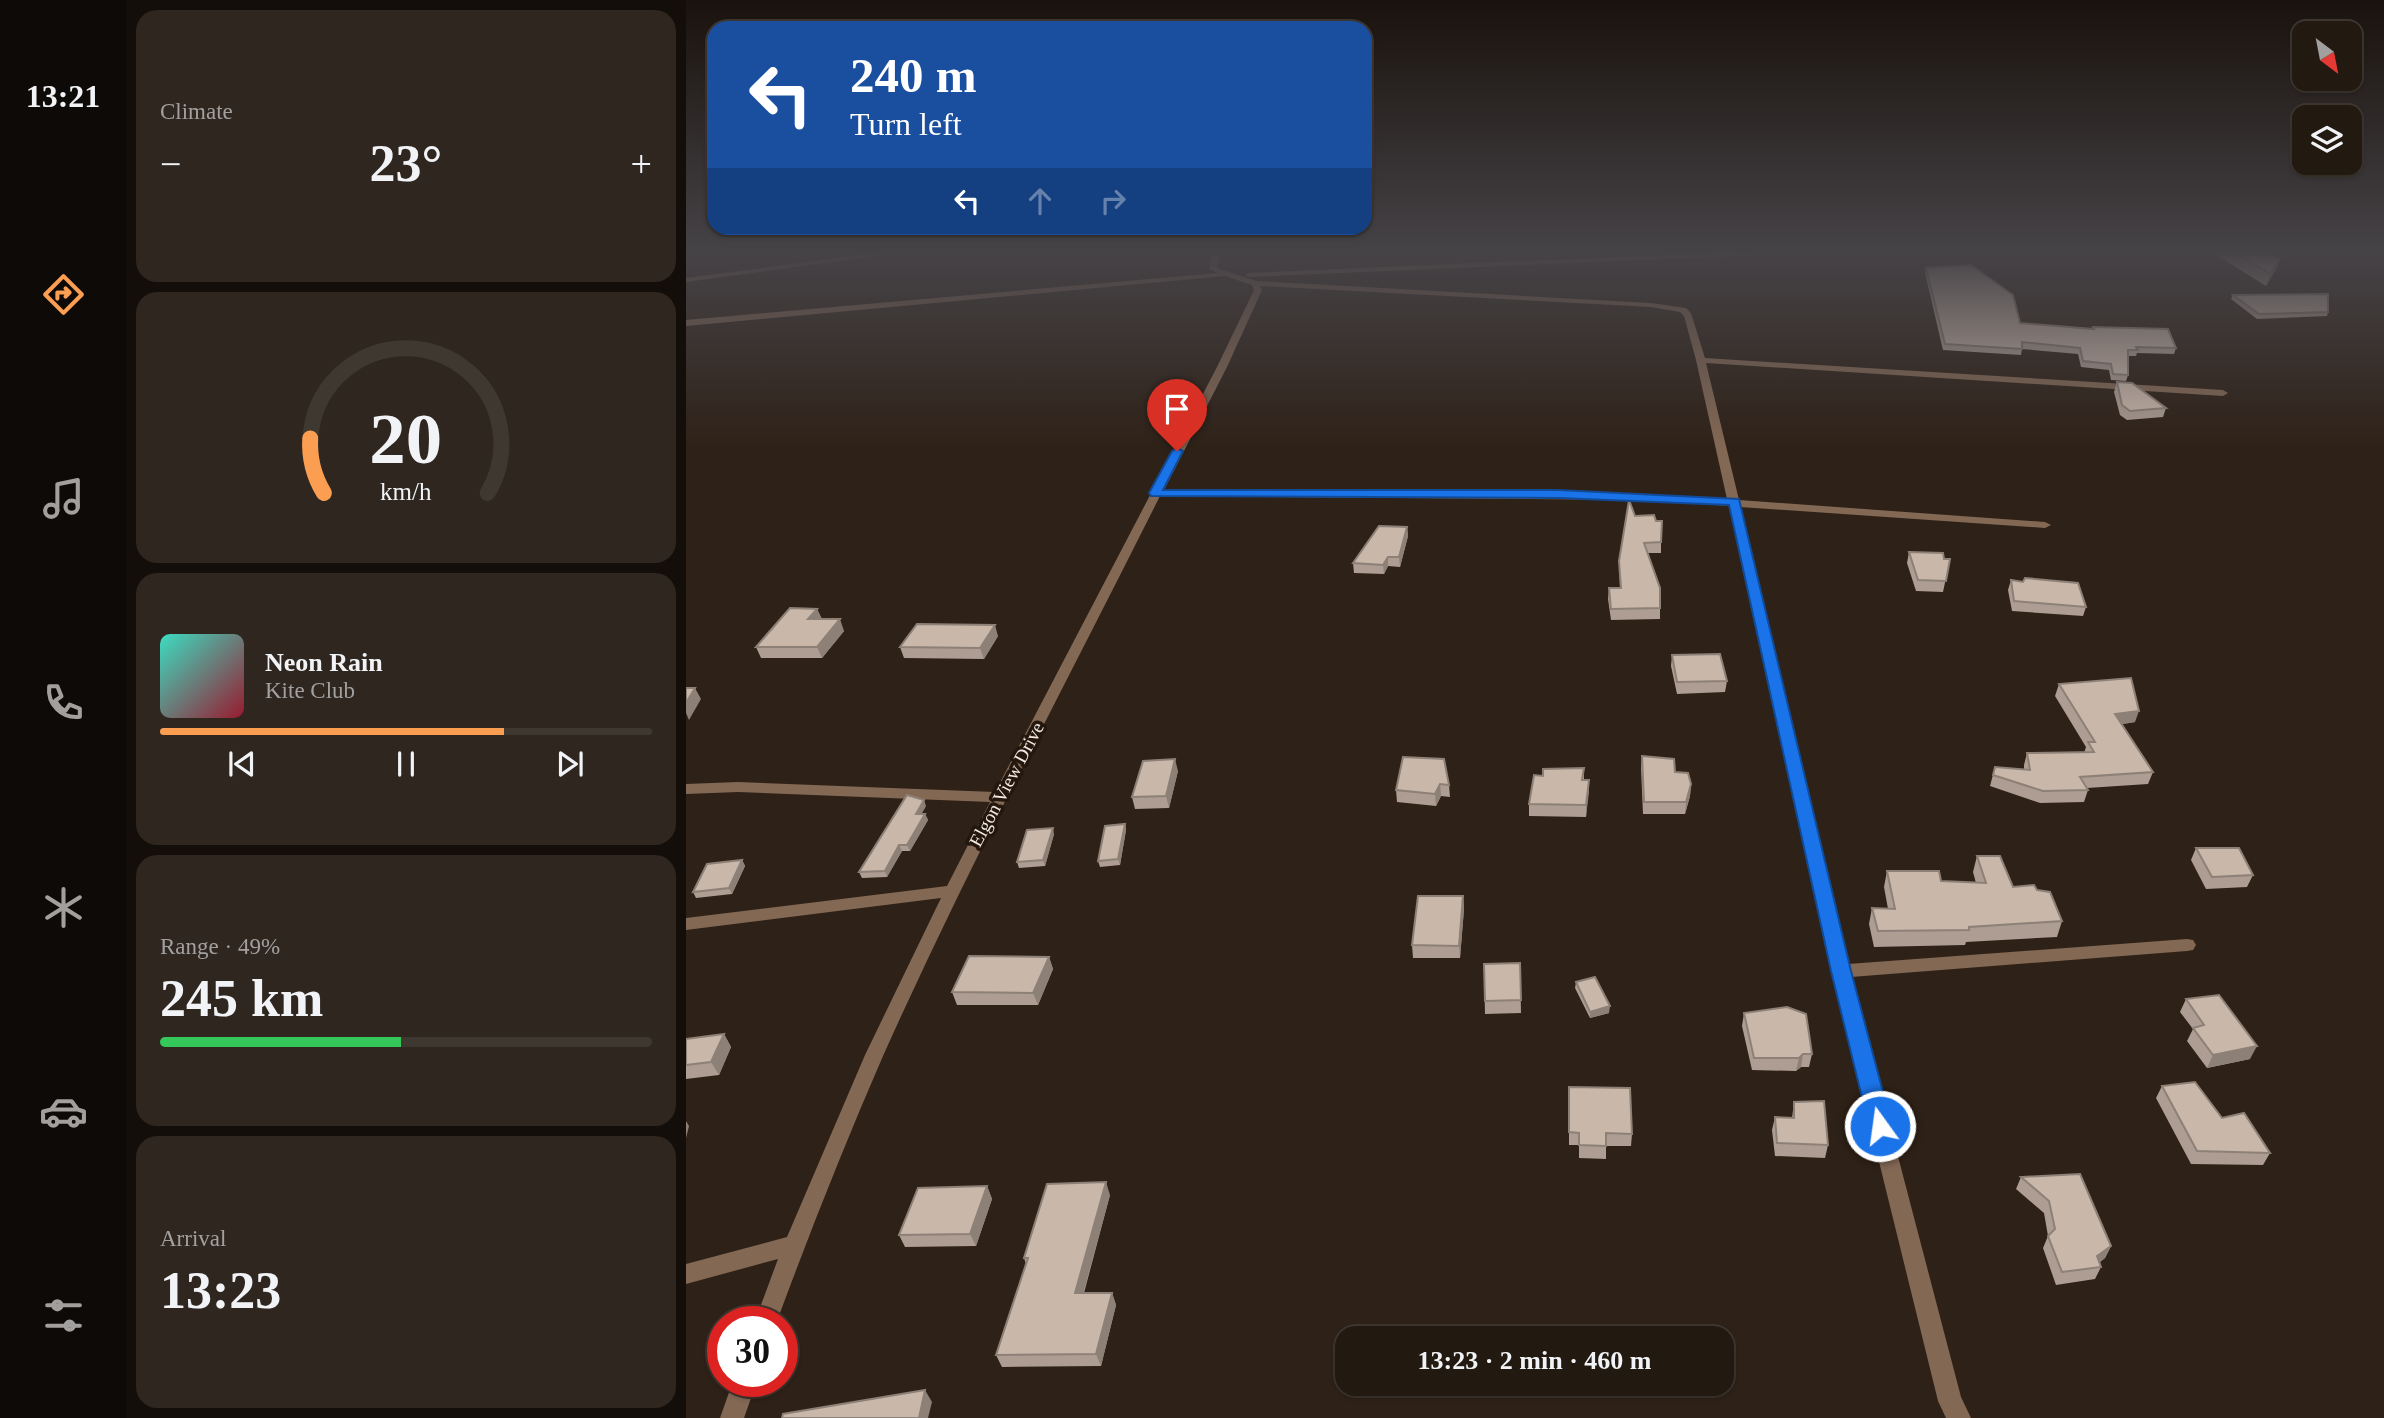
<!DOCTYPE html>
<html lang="en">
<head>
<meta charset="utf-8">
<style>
  :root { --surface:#221911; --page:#2e261f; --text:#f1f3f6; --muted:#a2a09f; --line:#3f3831; --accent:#fb9e52 }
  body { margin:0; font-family:"Times New Roman",serif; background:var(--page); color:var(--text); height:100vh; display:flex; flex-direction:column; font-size:26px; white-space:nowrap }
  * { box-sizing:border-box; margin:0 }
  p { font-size:23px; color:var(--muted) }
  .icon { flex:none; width:38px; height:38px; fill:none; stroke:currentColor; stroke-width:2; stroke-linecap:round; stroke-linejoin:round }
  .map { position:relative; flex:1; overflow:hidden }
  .side { display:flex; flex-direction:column; gap:10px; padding:10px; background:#130e09; width:560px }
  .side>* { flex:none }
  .top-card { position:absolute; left:21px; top:21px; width:665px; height:214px; border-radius:21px; box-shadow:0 2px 5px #0004,0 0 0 2px var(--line); background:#1a4fa0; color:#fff; overflow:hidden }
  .needle { width:46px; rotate:148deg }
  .controls { position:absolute; left:1606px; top:21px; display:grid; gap:14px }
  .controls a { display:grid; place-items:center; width:70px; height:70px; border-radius:14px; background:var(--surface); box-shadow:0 2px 5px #0004,0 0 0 2px var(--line); font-size:35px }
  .speed { position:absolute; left:21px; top:1306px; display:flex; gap:14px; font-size:35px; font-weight:700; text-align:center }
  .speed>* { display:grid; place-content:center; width:91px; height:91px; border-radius:50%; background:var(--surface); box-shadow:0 2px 5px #0004,0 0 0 2px var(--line); line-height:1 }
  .speed .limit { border:10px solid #d22; background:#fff; color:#111 }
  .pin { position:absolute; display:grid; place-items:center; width:60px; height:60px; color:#fff; margin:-72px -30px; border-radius:50% 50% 50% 0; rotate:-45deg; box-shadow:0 0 7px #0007 }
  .pin .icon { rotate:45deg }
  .me { position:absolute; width:77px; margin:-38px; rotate:346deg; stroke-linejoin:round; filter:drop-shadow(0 0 5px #0008) }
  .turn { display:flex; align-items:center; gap:24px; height:147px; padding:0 28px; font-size:32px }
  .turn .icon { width:91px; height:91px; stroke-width:2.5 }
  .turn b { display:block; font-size:49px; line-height:60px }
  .lanes { display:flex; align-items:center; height:66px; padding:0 28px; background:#0003; justify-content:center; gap:35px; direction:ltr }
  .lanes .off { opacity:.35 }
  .big { font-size:52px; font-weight:800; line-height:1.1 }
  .side .widget { flex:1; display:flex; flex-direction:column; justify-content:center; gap:10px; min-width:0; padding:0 24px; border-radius:21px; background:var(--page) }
  .side .dial { align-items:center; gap:0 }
  .dial svg { height:182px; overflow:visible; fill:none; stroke:var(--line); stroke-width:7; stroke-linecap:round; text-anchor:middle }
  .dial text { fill:var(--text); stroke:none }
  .song { display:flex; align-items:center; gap:21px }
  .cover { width:84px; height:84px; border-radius:10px; background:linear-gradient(135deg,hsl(170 70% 55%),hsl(350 70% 35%)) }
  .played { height:7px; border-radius:4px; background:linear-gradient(90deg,var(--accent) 70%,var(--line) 70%) }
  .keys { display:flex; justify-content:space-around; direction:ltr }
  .heat { display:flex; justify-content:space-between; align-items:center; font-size:38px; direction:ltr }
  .charge { height:10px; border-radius:5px; background:linear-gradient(90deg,#34c759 49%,var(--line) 0) }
  .trip { position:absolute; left:649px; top:1326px; width:399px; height:70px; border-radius:21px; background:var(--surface); box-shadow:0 2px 5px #0004,0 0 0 2px var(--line); font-weight:800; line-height:70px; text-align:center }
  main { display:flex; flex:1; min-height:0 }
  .tabs { display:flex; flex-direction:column; width:126px; justify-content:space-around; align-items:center; background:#0e0a07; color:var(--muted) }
  .tabs .icon { width:49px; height:49px }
  .tabs .on { color:var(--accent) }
  .tabs b { font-size:32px; color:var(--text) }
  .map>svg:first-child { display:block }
</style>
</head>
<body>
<main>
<nav class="tabs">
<b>13:21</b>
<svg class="icon on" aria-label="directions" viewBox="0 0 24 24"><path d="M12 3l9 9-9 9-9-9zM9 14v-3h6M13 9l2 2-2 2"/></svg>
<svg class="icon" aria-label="music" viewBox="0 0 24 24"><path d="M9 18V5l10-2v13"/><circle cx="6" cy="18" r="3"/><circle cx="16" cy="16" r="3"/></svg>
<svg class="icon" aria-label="phone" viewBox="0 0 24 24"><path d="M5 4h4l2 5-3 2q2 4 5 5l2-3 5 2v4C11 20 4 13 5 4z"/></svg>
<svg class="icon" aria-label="climate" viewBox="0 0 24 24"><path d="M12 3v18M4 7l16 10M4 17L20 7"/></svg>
<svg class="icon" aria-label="car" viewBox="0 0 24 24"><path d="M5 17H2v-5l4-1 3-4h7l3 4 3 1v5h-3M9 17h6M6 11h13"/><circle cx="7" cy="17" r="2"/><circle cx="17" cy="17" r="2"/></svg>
<svg class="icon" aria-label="filters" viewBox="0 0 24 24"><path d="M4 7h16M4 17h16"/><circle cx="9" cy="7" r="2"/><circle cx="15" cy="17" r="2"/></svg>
</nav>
<section class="side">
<div class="widget"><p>Climate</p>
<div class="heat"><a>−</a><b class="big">23°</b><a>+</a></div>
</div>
<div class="widget dial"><svg viewBox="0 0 100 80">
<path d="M14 69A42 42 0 1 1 86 69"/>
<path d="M14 69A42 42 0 0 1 8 45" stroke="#fb9e52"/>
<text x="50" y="56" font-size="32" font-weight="700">20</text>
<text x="50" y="72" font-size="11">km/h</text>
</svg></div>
<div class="widget">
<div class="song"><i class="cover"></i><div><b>Neon Rain</b><p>Kite Club</p></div></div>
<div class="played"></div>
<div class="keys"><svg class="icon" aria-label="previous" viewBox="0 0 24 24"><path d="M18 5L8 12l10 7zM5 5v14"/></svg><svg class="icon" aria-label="pause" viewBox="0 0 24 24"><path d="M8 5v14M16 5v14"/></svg><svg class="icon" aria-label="next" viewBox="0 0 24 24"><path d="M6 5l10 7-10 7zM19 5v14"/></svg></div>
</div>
<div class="widget"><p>Range · 49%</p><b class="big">245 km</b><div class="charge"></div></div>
<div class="widget"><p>Arrival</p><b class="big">13:23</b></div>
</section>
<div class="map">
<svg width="1698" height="1418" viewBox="0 0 1698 1418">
  <rect width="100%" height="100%" fill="#2e2117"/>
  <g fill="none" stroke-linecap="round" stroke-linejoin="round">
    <g fill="#836854" fill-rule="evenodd">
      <path d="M203,251h21l-224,31v-4z"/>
      <path d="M527,251h8l-4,17 39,13 395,22 35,5 5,5 14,45 518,32 5,3 -5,3 -517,-33 33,137 306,22 6,3 -6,3 -305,-21 108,457 339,-25 6,1 3,5 -3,5 -6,1 -336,26 110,420 10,21h-25l-8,-17 -106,-430 -103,-465 -83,-6 -486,-4c-93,186 -192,370 -277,560 -38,87 -73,176 -106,265h-22l23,-62 -92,25v-20l101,-27 78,-182 76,-157 -255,32v-12l261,-32 43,-84 -252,-10 -52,2v-10l52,-2 257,10 222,-425 37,-77 -2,-5 -27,-9 -539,50v-6l532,-47 -9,-4zM574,286l391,21 29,5 4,4 12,44 31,139 -81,-5 -482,-4 63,-123 35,-77z"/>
      <path d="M1065,251h56l-4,2 -554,24 -4,-2 4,-2z"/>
      <path d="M47,1381h24l-13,37h-24z"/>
    </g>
  </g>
  <g fill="#ad9d92">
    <path d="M1524,251h57l13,8 -5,12 -9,15z"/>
    <path d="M1240,268l94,55 72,6 1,-2 83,21 -2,6 -37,-1 -1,3h-8v19l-2,6 -15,-1 -2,-10 -28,-3 -3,-13 -56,-5 -1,6 -78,-5 -18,-77z"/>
    <path d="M1547,295l95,17 -1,4 -70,3 -26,-20z"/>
    <path d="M1431,382l49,26 -3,9 -36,3 -7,-5 -6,-23z"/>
    <path d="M949,516l26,26v11h-13l12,55v11l-49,1 -3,-21 1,-11h11l-1,-27z"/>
    <path d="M721,527l1,9 -8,31 -12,-1 -4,8 -30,-1 -1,-10z"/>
    <path d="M1223,552l41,7 -7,33 -27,-1 -9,-28z"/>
    <path d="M1325,580l75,27 -3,9 -71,-5 -4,-21z"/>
    <path d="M131,609l5,10 22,12 -22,27h-61l-5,-11z"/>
    <path d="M312,636l-14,23 -80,-1 -4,-11z"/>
    <path d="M986,655l55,26 -2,11 -48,2 -6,-28z"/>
    <path d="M1373,684l76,38 -13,2 31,48 -5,12 -61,4 1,2 -4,12 -44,1 -50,-17 5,-19 29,2v-4l3,-12h57l2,-6 -31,-51z"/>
    <path d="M956,756l33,16 16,12 -1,12 -5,18h-42l-2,-46z"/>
    <path d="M717,757l46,28 1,12 -9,-1 -5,10 -39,-4 -1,-12z"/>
    <path d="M898,768v12h5l-3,37 -57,-1v-12l14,-28z"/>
    <path d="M492,771l-9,37 -34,1 -3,-12z"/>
    <path d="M240,806l-5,8h4l3,6 -18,31h-8l-15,26 -25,1 -3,-6z"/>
    <path d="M439,824l1,6 -6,35 -20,2 -2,-6z"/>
    <path d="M368,834l-9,32 -26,2 -2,-6z"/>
    <path d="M1510,848l57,27 -6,12 -41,2 -15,-29z"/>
    <path d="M1291,856l36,31 24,3 25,31 -5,16 -91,5 -1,3 -91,2 -5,-23 3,-16 16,1 -4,-22 3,-16 54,10 35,2 -3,-11z"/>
    <path d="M56,860l3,6 -13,28 -36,4 -3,-6z"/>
    <path d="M777,896l1,13 -4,49h-47l-1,-13z"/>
    <path d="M363,957l4,12 -15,36h-81l-5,-13z"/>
    <path d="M834,963l1,50 -36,1 -1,-50z"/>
    <path d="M890,982l33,31 -19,5 -15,-30z"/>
    <path d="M1500,999l64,60 -43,9 -20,-27 6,-12 -13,-17z"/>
    <path d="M1058,1013l68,41 -3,13h-8l-5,4 -44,-1 -10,-44z"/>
    <path d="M38,1034l7,13 -12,28 -33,4v-40z"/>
    <path d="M1476,1086l60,32 48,35 -7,12 -72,-1 -35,-66z"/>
    <path d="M883,1087l63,47 -1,12h-25v13l-27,-1v-13h-10z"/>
    <path d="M1108,1102l34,43 -3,13 -50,-2 -3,-26 3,-13 17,1z"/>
    <path d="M1335,1177l90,69 -6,12 -5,4 1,5 -6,12 -39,6 -13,-37 5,-12 -4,-23 -28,-24z"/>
    <path d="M301,1186l5,13 -16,47 -71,1 -6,-12z"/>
    <path d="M424,1195l-26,98h28l4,12 -15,61 -99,1 -6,-12 30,-91 -2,-6z"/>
  </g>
  <g fill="#8d8077">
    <path d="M1594,259l-5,12 -9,15 4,-12z"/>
    <path d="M721,527l1,9 -8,31 -1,-10z"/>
    <path d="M702,557v9l-4,8 -1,-9z"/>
    <path d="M131,609l5,11 -14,-1z"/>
    <path d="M154,619l4,12 -22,27 -5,-11z"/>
    <path d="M309,625l3,11 -14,23 -4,-11z"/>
    <path d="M9,688l6,11 -12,21 -3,-7v-10z"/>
    <path d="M1453,711l-4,11 -23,4 3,-12z"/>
    <path d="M489,759l3,12 -9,37 -3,-12z"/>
    <path d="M903,780v12l-3,25v-12z"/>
    <path d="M754,784l1,12 -5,10 -1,-12z"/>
    <path d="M1005,784l-1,12 -5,18 1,-12z"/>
    <path d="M238,800l2,6 -8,14 -2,-6z"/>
    <path d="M239,814l3,6 -18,31 -3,-6z"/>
    <path d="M439,824l1,6 -6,35 -2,-6z"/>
    <path d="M367,828l1,6 -9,32 -2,-6z"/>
    <path d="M213,845l3,6 -15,26 -2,-6z"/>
    <path d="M56,860l3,6 -13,28 -3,-6z"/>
    <path d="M777,896l1,13 -4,49 -1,-12z"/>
    <path d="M363,957l4,12 -15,36 -5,-12z"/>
    <path d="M924,1006l-1,7 -19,5v-6z"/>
    <path d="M38,1034l7,13 -12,28 -8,-13z"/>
    <path d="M1571,1046l-7,13 -43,9 6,-13z"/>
    <path d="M1117,1054l-2,13 -5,4 3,-13z"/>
    <path d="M0,1121l3,5 -3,12z"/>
    <path d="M420,1182l4,13 -30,110 -5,-12z"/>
    <path d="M301,1186l5,13 -16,47 -6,-12z"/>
    <path d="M1425,1246l-6,12 -13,10 5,-12z"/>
    <path d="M426,1293l4,12 -15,61 -5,-12z"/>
    <path d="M239,1390l7,12 -4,16h-9z"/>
  </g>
  <g fill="#c9b7aa" stroke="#8d8077" stroke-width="2">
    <path d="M1547,251h34l13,8 -10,15z"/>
    <path d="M1285,265l42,30 7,28 74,6 -1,-2 75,2 8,19 -40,-1 2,3h-10v25l-15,-1 -2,-10 -28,-3 -3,-13 -58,-6v7l-77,-5 -19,-76z"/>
    <path d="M1642,294v18l-69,2 -26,-19z"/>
    <path d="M1431,382l15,1 34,25 -36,3 -8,-6z"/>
    <path d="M943,500l6,16 19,-1 2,6h6l-1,21 -17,1 16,45v20l-49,1 -2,-21h12l-2,-27z"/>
    <path d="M693,526l28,1 -8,30h-11l-5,8 -30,-2z"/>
    <path d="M1223,552l34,1 1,6h6l-4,22 -28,-1z"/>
    <path d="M1339,578l53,5 8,24 -72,-6 -3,-21 12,2z"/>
    <path d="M104,608l27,1 -9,10h32l-23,28h-61z"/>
    <path d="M231,624l78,1 -15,23 -80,-1z"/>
    <path d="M1034,654l7,27 -50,1 -5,-27z"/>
    <path d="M1445,678l8,33 -24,3 38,58 -73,5 8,13 -45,1 -50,-16 2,-8 35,3 -3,-17 67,-1 -6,-10h7l-36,-58z"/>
    <path d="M0,688h9l-9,15z"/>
    <path d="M956,756l32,3 1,13 13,1 3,11 -5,18h-42z"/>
    <path d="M717,757l41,2 5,26 -9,-1 -5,10 -39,-4z"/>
    <path d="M489,759l-9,37 -34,1 11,-36z"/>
    <path d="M898,768l-2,12h7l-3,25 -57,-1 5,-29 9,1v-7z"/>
    <path d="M221,795l17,5 -8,14h9l-18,31h-8l-14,26 -26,1z"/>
    <path d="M439,824l-7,35 -20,2 7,-35z"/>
    <path d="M367,828l-10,32 -26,2 10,-32z"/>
    <path d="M1510,848h43l14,27 -41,2z"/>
    <path d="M1291,856h23l13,31 21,-2 3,5 13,2 12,29 -93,6v3l-91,1 -6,-23 23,1 -8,-38h52l2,10 45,2z"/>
    <path d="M56,860l-13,28 -36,4 14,-28z"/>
    <path d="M732,896h45l-4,50 -47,-1z"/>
    <path d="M283,956l80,1 -16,36 -81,-1z"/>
    <path d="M834,963l1,37 -36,1 -1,-37z"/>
    <path d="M909,977l15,29 -20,6 -14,-30z"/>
    <path d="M1533,995l38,51 -44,9 -20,-27 11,-3 -18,-26z"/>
    <path d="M1101,1007l19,7 6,40h-9l-4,4h-45l-10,-45z"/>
    <path d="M38,1034l-13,28 -25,3v-26z"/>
    <path d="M1509,1082l27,36 22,-5 26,40 -73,-2 -35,-65z"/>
    <path d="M883,1087l61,1 2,46 -26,-1v13l-27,-1v-12l-10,-1z"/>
    <path d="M1138,1101l4,44 -51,-2 -2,-26 19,1v-16z"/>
    <path d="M1394,1174l31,72 -14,10 4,11 -39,5 -14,-36 7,-7 -6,-28 -28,-24z"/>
    <path d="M420,1182l-31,111h37l-16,61 -100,1 32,-97h-4l23,-74z"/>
    <path d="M301,1186l-17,48 -71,1 19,-47z"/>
    <path d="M239,1390l-6,28h-137l1,-4z"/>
  </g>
  <linearGradient id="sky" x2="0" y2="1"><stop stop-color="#19120d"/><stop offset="0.56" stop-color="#464347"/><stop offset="1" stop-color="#464347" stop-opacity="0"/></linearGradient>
  <rect width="1698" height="450" fill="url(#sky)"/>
  <path fill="#1a73e8" stroke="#114b97" stroke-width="2" d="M491,448l6,3 -20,39h395l181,9 112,472 41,155 -4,7 -8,3 -8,-3 -3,-7 -38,-155 -102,-466 -171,-7 -407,-2 -2,-3 23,-42z"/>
  <g text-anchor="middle" stroke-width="7" stroke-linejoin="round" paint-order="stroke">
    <g font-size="19" fill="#f2e9e2" stroke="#24170e">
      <text transform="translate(320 784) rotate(-62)" y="7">Elgon View Drive</text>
    </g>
  </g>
</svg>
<div class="controls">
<a><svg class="needle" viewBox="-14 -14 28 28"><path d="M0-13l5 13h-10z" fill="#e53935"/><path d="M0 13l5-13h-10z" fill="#a2a09f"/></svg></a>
<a><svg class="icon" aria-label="layers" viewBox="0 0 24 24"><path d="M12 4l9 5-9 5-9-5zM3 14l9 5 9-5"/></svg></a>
</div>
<div class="speed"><div class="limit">30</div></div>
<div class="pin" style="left:491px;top:451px;background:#d93025"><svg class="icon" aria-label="arrive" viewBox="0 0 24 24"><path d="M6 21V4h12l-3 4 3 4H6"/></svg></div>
<svg class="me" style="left:1194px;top:1126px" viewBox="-20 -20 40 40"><circle r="17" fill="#1a73e8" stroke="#fff" stroke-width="3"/><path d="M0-11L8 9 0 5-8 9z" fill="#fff"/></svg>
<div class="trip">13:23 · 2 min · 460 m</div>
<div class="top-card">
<div class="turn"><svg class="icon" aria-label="left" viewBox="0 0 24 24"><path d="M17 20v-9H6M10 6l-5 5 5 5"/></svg><div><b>240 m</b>Turn left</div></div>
<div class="lanes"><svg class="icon" aria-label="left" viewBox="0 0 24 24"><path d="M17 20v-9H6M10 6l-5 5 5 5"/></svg><svg class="icon off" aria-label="ahead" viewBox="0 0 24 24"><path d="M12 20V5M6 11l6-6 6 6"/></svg><svg class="icon off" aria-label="right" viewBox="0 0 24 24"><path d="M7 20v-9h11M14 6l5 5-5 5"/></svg></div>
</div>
</div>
</main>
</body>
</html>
